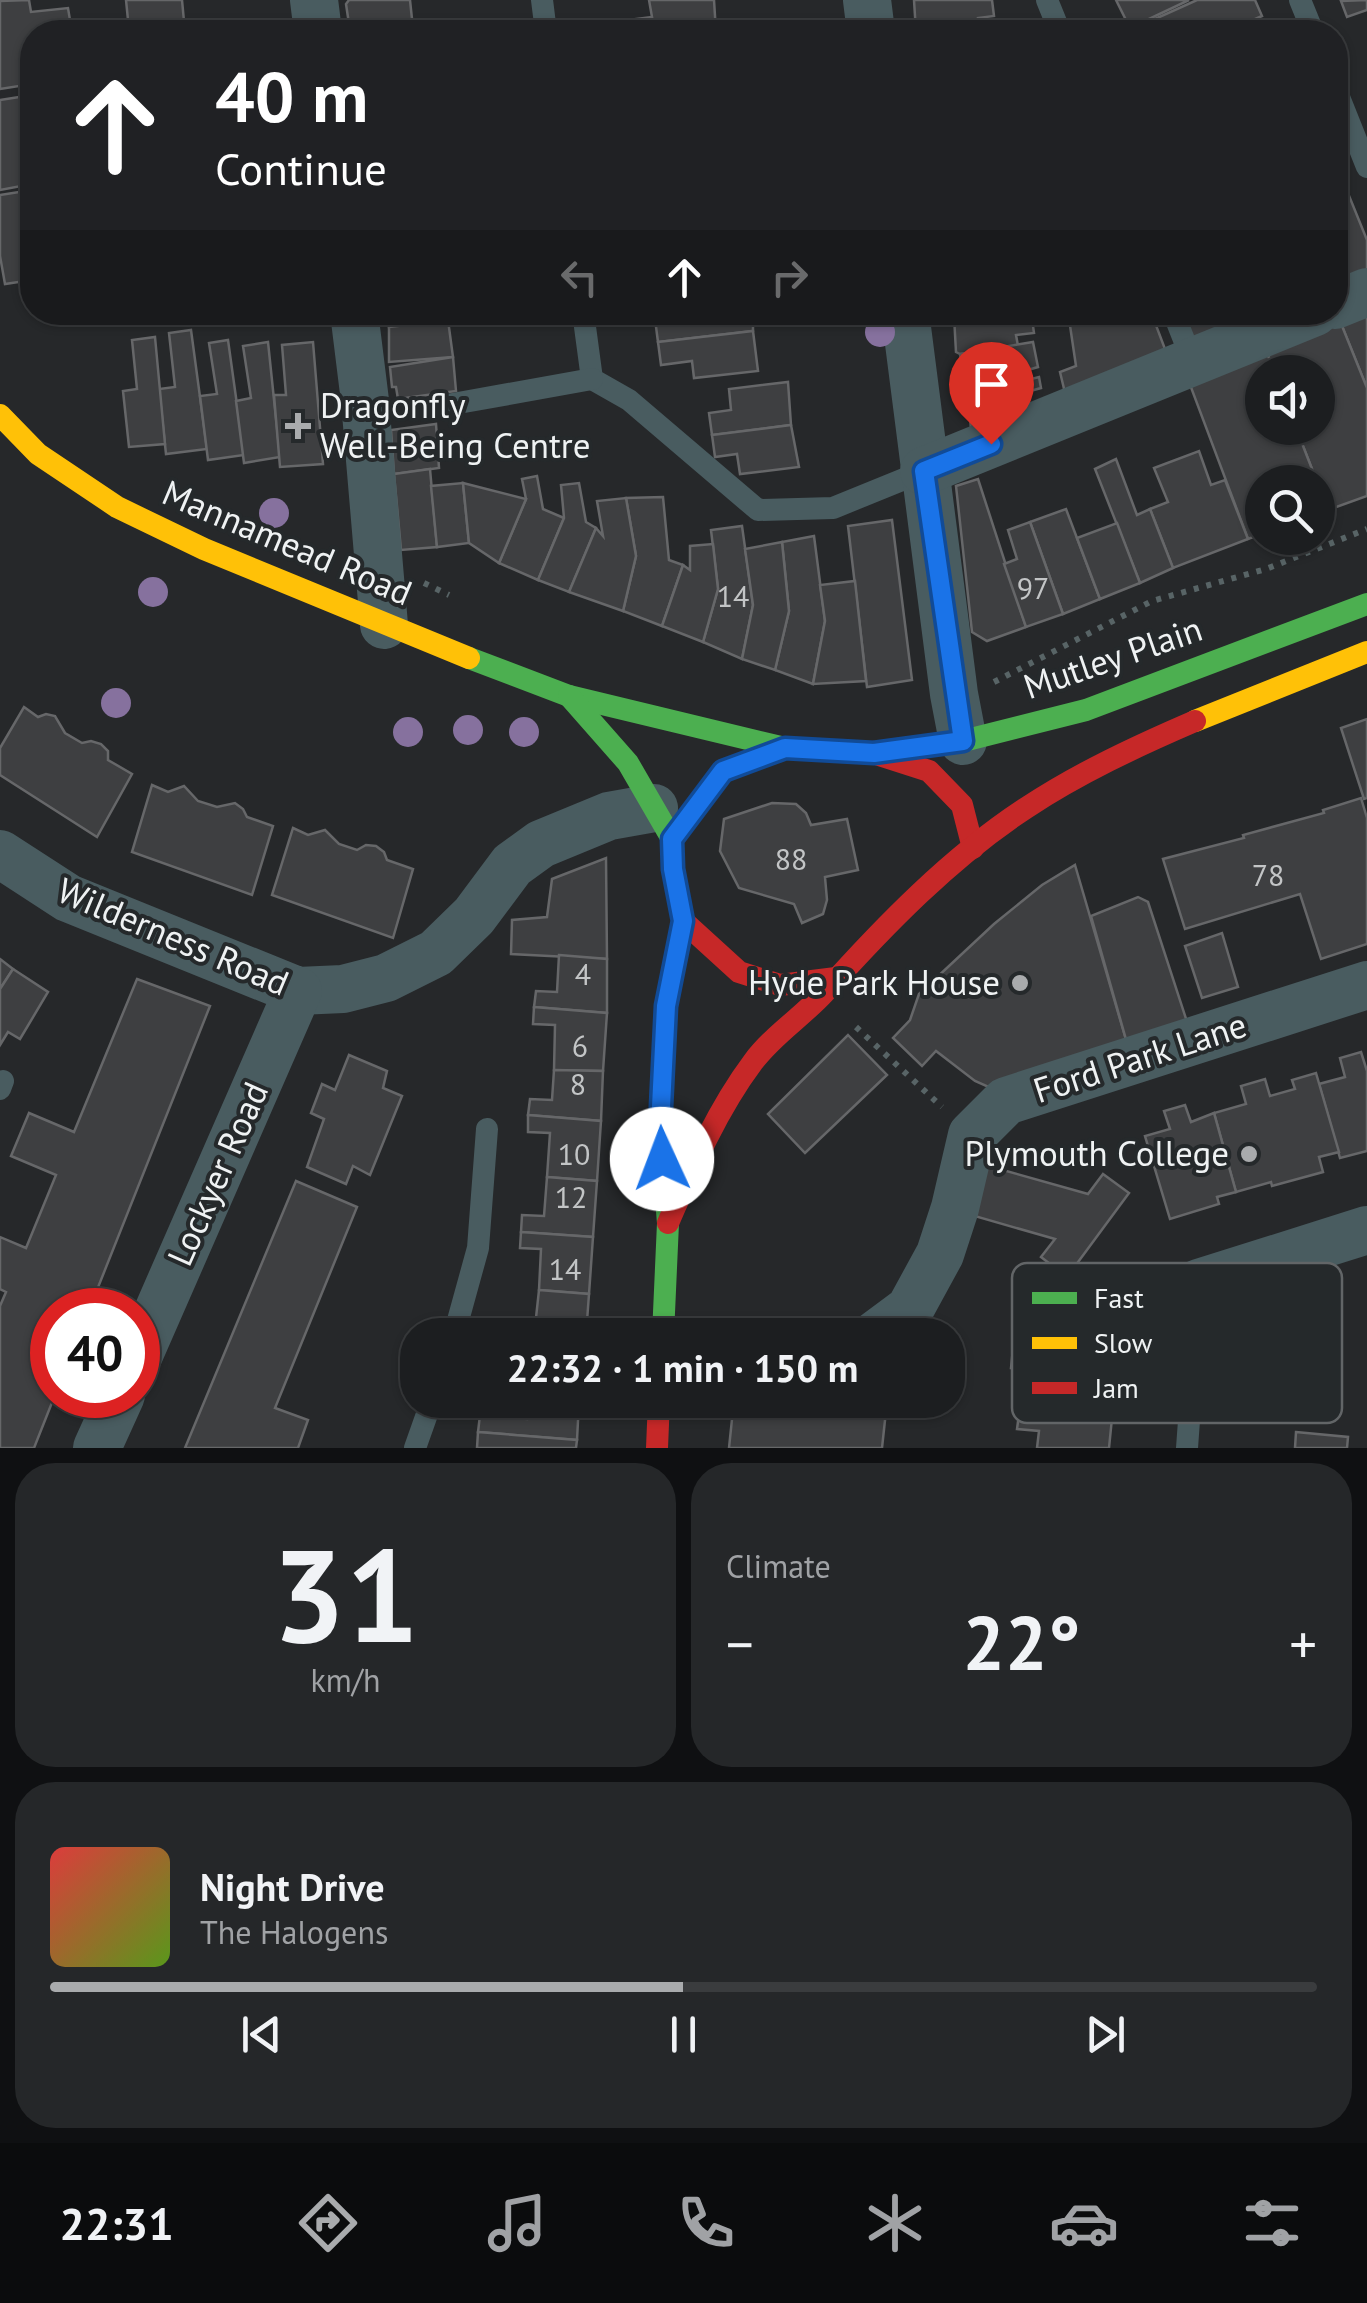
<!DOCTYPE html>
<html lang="en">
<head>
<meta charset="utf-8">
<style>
  :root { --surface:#1c1e20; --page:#252729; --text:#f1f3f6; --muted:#a0a2a5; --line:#3a3c3e; --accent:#a9abad }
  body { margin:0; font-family:"PT Sans",sans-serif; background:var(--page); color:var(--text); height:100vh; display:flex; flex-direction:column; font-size:38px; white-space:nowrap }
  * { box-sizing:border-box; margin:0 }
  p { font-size:32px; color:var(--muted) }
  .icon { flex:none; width:55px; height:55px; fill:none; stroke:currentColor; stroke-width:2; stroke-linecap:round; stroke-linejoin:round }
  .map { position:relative; height:1448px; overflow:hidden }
  .drawer { display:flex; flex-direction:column; gap:15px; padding:15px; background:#0f1012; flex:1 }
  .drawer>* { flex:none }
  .banner { position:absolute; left:20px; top:20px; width:1328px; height:305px; border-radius:40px; box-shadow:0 2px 8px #0004,0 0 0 2px var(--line); background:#202124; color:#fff; overflow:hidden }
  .buttons { position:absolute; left:1245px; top:355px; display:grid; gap:20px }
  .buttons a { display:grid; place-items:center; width:90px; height:90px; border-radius:50%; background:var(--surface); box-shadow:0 2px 8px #0004,0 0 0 2px var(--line); font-size:50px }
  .speed { position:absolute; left:30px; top:1288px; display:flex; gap:20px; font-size:50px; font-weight:700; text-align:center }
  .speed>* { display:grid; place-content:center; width:130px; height:130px; border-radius:50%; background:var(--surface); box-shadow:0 2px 8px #0004,0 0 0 2px var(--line); line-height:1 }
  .speed .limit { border:15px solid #d22; background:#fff; color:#111 }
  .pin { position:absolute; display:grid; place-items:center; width:85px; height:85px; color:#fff; margin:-102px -42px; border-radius:50% 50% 50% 0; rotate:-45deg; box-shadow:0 0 10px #0007 }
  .pin .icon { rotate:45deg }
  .me { position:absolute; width:110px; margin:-55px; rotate:358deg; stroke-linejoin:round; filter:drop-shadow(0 0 8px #0008) }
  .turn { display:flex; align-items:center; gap:35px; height:210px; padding:0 30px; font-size:45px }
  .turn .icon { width:130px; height:130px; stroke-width:2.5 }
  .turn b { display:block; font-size:70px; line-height:85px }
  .lanes { display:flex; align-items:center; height:95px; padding:0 30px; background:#0003; justify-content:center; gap:50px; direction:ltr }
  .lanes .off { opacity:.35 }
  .big { font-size:75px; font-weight:700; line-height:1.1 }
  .drawer .tile { flex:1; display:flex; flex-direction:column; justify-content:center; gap:15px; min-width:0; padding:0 35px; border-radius:40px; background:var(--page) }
  .drawer .dial { align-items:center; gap:0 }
  .dial b { font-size:130px; line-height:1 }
  .song { display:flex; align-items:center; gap:30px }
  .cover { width:120px; height:120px; border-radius:15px; background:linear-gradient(135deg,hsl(0 70% 55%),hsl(90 70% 35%)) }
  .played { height:10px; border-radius:5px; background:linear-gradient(90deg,var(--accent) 50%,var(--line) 50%) }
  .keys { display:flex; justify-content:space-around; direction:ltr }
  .heat { display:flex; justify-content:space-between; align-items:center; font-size:55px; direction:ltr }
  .drawer .tiles { flex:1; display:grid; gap:15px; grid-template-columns:1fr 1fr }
  .tile:last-child { grid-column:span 2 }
  .trip { position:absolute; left:400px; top:1318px; width:565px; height:100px; border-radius:40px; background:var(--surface); box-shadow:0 2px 8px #0004,0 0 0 2px var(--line); font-weight:700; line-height:100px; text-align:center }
  .tab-bar { display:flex; height:160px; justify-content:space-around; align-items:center; background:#0b0c0d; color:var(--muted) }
  .tab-bar .icon { width:70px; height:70px }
  .tab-bar .current { color:var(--accent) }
  .tab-bar b { font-size:45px; color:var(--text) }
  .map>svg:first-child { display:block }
</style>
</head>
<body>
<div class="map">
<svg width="1367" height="1448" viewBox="0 0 1367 1448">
  <rect width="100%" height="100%" fill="#26282a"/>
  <g fill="#3e3f41" stroke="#666769" stroke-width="2.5">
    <path d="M29,0l2,12 37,-4 4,24h-40v52l-32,5v-88z"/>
    <path d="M126,0h56l3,32h-83l-1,-9 27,-3z"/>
    <path d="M349,0h61l2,19 -59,6 -4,-1 -3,-20z"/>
    <path d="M649,0h65l2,32h-94l-2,-11 32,-4z"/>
    <path d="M914,0h78l2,16 -16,2 1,11 -63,3z"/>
    <path d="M1116,0h73l-59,28z"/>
    <path d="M1197,0h58l7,16 -36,16h-100z"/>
    <path d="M1367,0v10l-20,7 -6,-16z"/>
    <path d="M412,19l1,13h-63l-1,-5 4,-2z"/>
    <path d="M32,95v89l-32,6v-90z"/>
    <path d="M1341,176l26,64v33l-32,14v-109z"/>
    <path d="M32,190v90l-27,4 -5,-28v-61z"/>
    <path d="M1367,304v84l-29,-72z"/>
    <path d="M383,312h64l1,8 -59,7 -1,-12 -4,1z"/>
    <path d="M686,312h67v19l-95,11 -3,-23 31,-3z"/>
    <path d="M950,312h81l3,21 -18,2 2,11 -58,8 -4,-2 -2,-36h-3z"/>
    <path d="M1068,312h83l17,45 -102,40 -6,-25 16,-6z"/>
    <path d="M1182,312h90l-77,32z"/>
    <path d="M1338,316l29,72v108l-39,14 -32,-82h22v-56h-43l-12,-28z"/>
    <path d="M448,320l5,37 -64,5v-35z"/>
    <path d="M191,330l16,119 -41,5 -7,-65 16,-2 -6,-54z"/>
    <path d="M753,331l5,40 -64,7 -2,-17 -31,4 -3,-23z"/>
    <path d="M155,337l10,107 -36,3 -6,-56 14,-2 -5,-49z"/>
    <path d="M228,340l16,115 -36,5 -8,-64 17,-2 -8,-51z"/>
    <path d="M268,342l12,115 -36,6 -8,-62 15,-3 -8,-52z"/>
    <path d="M313,342l10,122 -43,3 -6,-72h12l-4,-50z"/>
    <path d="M1033,342l5,25 -17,5 1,9 -56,14 -7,-21 3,-5 -2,-15z"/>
    <path d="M1263,344l12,28h-13v56h34l32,82 -10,4v-32h-56v52l-14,5 -62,-165z"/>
    <path d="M453,357l3,34 -58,8 -2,-12h-4l-2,-20z"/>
    <path d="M1039,377l2,11 -18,5 2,23 -53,21 -2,-17 -4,-4v-21z"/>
    <path d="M788,382l3,43 -79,10 -3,-22 22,-3 -2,-21z"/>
    <path d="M436,424l3,44 -45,6 -3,-44z"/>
    <path d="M791,425l8,42 -59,7 -3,-20 -22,3 -3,-22z"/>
    <path d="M1199,451l12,34 14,-5 23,59 -75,29 -23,-59 18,-7 -14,-34z"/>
    <path d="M1116,459l21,56 13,-6 23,59 -33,15 -45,-114z"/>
    <path d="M430,469l7,78 -36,3 -7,-76z"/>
    <path d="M537,476l6,33 21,9 -26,62 -39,-17 27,-64 -4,-20z"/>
    <path d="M978,479l48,148 -39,14 -15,-9 -16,-146z"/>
    <path d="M463,483l6,60 -32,4 -6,-61z"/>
    <path d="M463,483l63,16 -27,64 -30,-20z"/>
    <path d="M579,483l7,39 10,6 -27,64 -31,-12 26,-62 -3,-33z"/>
    <path d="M663,497l6,63 14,5 -21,61 -39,-15 13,-55 -10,-58z"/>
    <path d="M626,498l10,58 -13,55 -54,-19 27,-64 7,8 -6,-35z"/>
    <path d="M1066,509l34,90 -37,15 -33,-92z"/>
    <path d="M892,520l20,160 -45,7 -19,-161z"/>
    <path d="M1030,522l33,92 -37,13 -22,-63 13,-5 -9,-29z"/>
    <path d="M1117,523l23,60 -40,16 -23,-61z"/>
    <path d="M742,526l11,79 -11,54 -39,-17 15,-53 -7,-59z"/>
    <path d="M814,536l11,85 -12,63 -38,-14 14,-59 -7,-69z"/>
    <path d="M782,542l7,69 -14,59 -33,-11 11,-54 -8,-56z"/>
    <path d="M713,544l5,45 -15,53 -41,-16 21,-61 7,5v-24z"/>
    <path d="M855,581l11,100 -53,3 12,-63 -5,-36z"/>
    <path d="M24,707l14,10 8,-3 9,2 10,17 17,10 9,-2 10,3 7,7v9l24,14 -35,63 -97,-62v-27z"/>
    <path d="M1367,719v79l-3,1 -23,-71z"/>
    <path d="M152,785l16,7 16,-6 14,15 19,6 18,-4 8,6 4,8 26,9 -21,69 -120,-43z"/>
    <path d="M1361,798l6,20v126l-46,15 -21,-65 -115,35 -22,-70 81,-21 -1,-3 81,-22 -1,-3z"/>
    <path d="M772,803l24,1 10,9 5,12 36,-6 11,51 -33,7 2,23 -4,14 -21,9 -8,-19 -55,-16 -19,-37 4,-32z"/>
    <path d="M293,828l15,7 17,-5 14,14 18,6 9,-5 10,1 8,6 3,8 26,9 -20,69 -121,-43z"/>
    <path d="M606,858l1,101 -96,-5 1,-34 35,-3 5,-38z"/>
    <path d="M1075,865l54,185 -136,39 -18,-8 -39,-30 -14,15 -29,-28 17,-18 9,-26 75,-70 48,-39z"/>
    <path d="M1138,897l10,5 42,129 -61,19 -38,-134z"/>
    <path d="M1222,933l16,54 -36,11 -17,-52z"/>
    <path d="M559,955l48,4v54l-73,-6 2,-16 21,1z"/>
    <path d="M0,959l13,10 -13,20z"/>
    <path d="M13,969l35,23 -28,47 -12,-7 -8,13v-56z"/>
    <path d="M137,979l73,27 -121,304h-37v85h3l-21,53h-34v-142l6,-14 -6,-3v-52l26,11 30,-73 -45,-19 18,-43 45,19z"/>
    <path d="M534,1007l73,6 -4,58 -49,-1 1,-45 -22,-1z"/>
    <path d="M848,1035l39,40 -82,78 -37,-39z"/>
    <path d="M1361,1052l6,19v80l-27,7 -21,-74 26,-7 -5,-19z"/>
    <path d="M349,1055l38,16 -4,17 19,8 -32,79 -17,-9 -7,18 -39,-17 17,-48 -13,-6 11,-29 13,6z"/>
    <path d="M554,1070l49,1 -2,50 -73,-6 2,-16 22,1z"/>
    <path d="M1316,1073l23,79 -20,5 4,15 -51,14 -1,-4 -35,10 -22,-79 32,-9 -5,-18 24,-7 5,17 25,-7 -3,-9z"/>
    <path d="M1185,1105l6,17 23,-9 22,79 -19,5 2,7 -49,15 -25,-83 25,-7 -6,-18z"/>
    <path d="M528,1115l73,6 -4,60 -50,-4 3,-44 -22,-1z"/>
    <path d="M985,1165l103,29 15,-20 26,19 -62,84 -26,-20 14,-18 -84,-24z"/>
    <path d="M547,1177l50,4 -4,56 -72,-5 1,-17 22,1z"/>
    <path d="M296,1181l61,26 -82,201 33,12 -10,28h-113z"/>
    <path d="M521,1232l72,5 -4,57 -50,-4 2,-41 -21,-1z"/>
    <path d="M539,1290l50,4 -3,41h-73l1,-10 21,2z"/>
    <path d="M1060,1299l54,5 -5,53 9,1 -9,90h-72l2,-17 -22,-2 2,-15 17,2 2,-21 -17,-2 3,-24 -13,-1 3,-30 16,1 2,-25 27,2z"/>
    <path d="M529,1400l50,2 -2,38 -99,-8 2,-17 47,4z"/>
    <path d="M734,1400h50l102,11 -4,37h-153z"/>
    <path d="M478,1432l99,8 -1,8h-99z"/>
    <path d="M1296,1432l52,5 -1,11h-52z"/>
  </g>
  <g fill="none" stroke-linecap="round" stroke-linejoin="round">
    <g stroke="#586466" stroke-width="6" stroke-dasharray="5 8" stroke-linecap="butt">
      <path d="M424,583l25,12"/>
      <path d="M994,682l158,-81 114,-32 101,-40"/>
      <path d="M856,1027l86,80"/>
    </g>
    <g stroke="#495c60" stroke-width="22">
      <path d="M542,0l4,32"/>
      <path d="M1047,0l13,32"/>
      <path d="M1300,0l13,32"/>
      <path d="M1335,87l32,80"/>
      <path d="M583,312l9,67 37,21 129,110 75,-2 91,-37"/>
      <path d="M1173,312l19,48"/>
      <path d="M447,405l145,-26"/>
      <path d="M0,1089l3,-8"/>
      <path d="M454,1335l24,-87 9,-119"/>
      <path d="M415,1448l17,-48"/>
      <path d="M1187,1448l12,-165"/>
    </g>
    <g stroke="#495c60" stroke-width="48">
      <path d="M314,0l4,32"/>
      <path d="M867,0l4,32"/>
      <path d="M1335,305l32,-13"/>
      <path d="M354,312l11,89 19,224"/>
      <path d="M905,312l49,382 9,47"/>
      <path d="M924,471l391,-159"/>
      <path d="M0,854l68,44 230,93 45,-2 43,-11 50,-25 38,-37 38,-51 29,-21 68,-28 45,-8"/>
      <path d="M1199,1283l168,-53"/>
      <path d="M875,1335l35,-26 30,-55 15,-46 17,-73 34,-34 361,-116"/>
      <path d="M138,1357l160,-366"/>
      <path d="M97,1448l24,-53"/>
    </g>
    <g stroke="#4caf50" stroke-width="22">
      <path d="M469,658l100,38 216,52"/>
      <path d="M569,696l59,67 44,76"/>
      <path d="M881,752l82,-11 123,-31 281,-106"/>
      <path d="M663,1335l5,-112 -8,-96 6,-121 17,-85"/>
    </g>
    <g stroke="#ffc107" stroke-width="22">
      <path d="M0,415l38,39 79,53 87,42 265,109"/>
      <path d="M1195,721l172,-69"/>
    </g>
    <g stroke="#c62828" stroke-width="22">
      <path d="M836,978l-56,7 -41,-13 -56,-51 -10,-52 -1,-30 51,-68 62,-23 88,5 56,18 33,34 11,43"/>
      <path d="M668,1223c24,-55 49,-113 85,-161 20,-27 49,-45 71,-69 60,-67 127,-136 202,-185 53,-35 111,-62 169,-87"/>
      <path d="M657,1448l2,-48"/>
    </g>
  </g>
  <g fill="#86719e">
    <circle cx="880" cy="332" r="15"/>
    <circle cx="274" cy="513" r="15"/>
    <circle cx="153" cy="592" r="15"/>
    <circle cx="116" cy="703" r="15"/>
    <circle cx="468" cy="730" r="15"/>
    <circle cx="408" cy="732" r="15"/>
    <circle cx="524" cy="732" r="15"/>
  </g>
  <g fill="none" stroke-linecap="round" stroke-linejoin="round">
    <defs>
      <path id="route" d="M662,1159l-2,-32 6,-121 17,-85 -10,-52 -1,-30 51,-68 62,-23 89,5 89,-12 -39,-270 67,-27"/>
    </defs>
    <use href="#route" stroke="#114b97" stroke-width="25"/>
    <use href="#route" stroke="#1a73e8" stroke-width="18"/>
  </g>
  <g fill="#a9abad" stroke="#25292b" stroke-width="4">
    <path d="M293 411h10v10h10v10h-10v10h-10v-10h-10v-10h10z"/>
    <circle cx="1020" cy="983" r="10"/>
    <circle cx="1249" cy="1154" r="10"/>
  </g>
  <g text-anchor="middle" stroke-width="8" stroke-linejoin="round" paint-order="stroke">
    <g font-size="30" fill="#c3c5c6">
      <text x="1033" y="599">97</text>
      <text x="733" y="607">14</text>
      <text x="791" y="870">88</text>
      <text x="1268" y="886">78</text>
      <text x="583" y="985">4</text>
      <text x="580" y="1057">6</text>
      <text x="578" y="1095">8</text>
      <text x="574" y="1165">10</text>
      <text x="571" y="1208">12</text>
      <text x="565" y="1280">14</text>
    </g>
    <g font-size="35" fill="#eff2f3" stroke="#25292b" text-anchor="end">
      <text x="320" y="418" text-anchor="start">Dragonfly<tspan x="320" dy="40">Well-Being Centre</tspan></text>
      <text x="1000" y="995">Hyde Park House</text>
      <text x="1229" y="1166">Plymouth College</text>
    </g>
    <g font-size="35" fill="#eff2f3" stroke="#25292b">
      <text transform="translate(287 543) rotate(23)" y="12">Mannamead Road</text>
      <text transform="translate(1113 658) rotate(-19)" y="12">Mutley Plain</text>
      <text transform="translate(173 937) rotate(23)" y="12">Wilderness Road</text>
      <text transform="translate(1140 1058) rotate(-18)" y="12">Ford Park Lane</text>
      <text transform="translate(218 1174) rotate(-66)" y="12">Lockyer Road</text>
    </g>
  </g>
  <rect x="1012" y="1263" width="330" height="160" rx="15" fill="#25292b" stroke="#626567" stroke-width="2.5"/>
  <rect x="1032" y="1292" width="45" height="12" fill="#4caf50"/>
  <rect x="1032" y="1337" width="45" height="12" fill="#ffc107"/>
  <rect x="1032" y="1382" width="45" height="12" fill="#c62828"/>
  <g font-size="28" fill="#eff2f3">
    <text x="1094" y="1308">Fast</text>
    <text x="1094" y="1353">Slow</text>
    <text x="1094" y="1398">Jam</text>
  </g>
</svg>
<div class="buttons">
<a><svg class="icon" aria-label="sound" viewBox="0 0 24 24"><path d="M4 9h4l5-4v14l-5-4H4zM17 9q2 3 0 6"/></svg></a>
<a><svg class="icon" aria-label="search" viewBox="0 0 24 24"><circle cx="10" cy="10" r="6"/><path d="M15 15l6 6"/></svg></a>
</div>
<div class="speed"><div class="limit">40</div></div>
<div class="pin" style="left:991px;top:444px;background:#d93025"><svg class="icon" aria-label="arrive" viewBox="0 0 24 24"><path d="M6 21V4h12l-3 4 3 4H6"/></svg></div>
<svg class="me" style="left:662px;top:1159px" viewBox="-20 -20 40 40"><circle r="19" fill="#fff"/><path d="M0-13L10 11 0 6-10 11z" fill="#1a73e8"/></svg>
<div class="trip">22:32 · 1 min · 150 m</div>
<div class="banner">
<div class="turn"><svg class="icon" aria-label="ahead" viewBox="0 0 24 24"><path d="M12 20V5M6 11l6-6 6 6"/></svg><div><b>40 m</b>Continue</div></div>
<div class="lanes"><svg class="icon off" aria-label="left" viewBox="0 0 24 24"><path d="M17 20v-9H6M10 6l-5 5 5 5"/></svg><svg class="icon" aria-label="ahead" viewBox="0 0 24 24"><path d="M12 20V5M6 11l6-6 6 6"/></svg><svg class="icon off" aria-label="right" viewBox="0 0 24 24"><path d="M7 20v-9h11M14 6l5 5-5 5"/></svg></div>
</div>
</div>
<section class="drawer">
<div class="tiles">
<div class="tile dial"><b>31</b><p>km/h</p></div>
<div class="tile"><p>Climate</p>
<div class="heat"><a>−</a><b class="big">22°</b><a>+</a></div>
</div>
<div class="tile">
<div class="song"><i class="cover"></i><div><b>Night Drive</b><p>The Halogens</p></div></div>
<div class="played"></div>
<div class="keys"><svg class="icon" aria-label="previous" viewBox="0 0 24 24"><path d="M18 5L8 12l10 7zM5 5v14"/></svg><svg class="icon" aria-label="pause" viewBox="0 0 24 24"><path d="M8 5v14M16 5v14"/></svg><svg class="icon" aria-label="next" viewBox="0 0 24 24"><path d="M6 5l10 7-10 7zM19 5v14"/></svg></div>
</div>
</div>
</section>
<nav class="tab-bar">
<b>22:31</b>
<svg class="icon current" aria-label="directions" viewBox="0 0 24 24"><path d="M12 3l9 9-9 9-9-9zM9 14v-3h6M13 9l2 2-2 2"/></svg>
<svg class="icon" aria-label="music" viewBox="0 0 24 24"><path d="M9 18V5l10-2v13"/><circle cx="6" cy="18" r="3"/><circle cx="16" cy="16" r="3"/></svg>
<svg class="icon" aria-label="phone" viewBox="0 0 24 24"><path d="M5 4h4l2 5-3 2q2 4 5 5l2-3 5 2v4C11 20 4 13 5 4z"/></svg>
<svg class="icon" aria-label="climate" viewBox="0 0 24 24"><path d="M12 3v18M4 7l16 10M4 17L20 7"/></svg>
<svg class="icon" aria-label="car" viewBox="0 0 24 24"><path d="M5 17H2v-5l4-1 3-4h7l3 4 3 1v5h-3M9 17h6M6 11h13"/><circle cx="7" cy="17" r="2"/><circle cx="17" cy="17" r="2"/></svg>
<svg class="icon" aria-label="filters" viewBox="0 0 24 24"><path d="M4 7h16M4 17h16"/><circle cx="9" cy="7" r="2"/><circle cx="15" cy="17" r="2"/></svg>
</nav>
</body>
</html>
